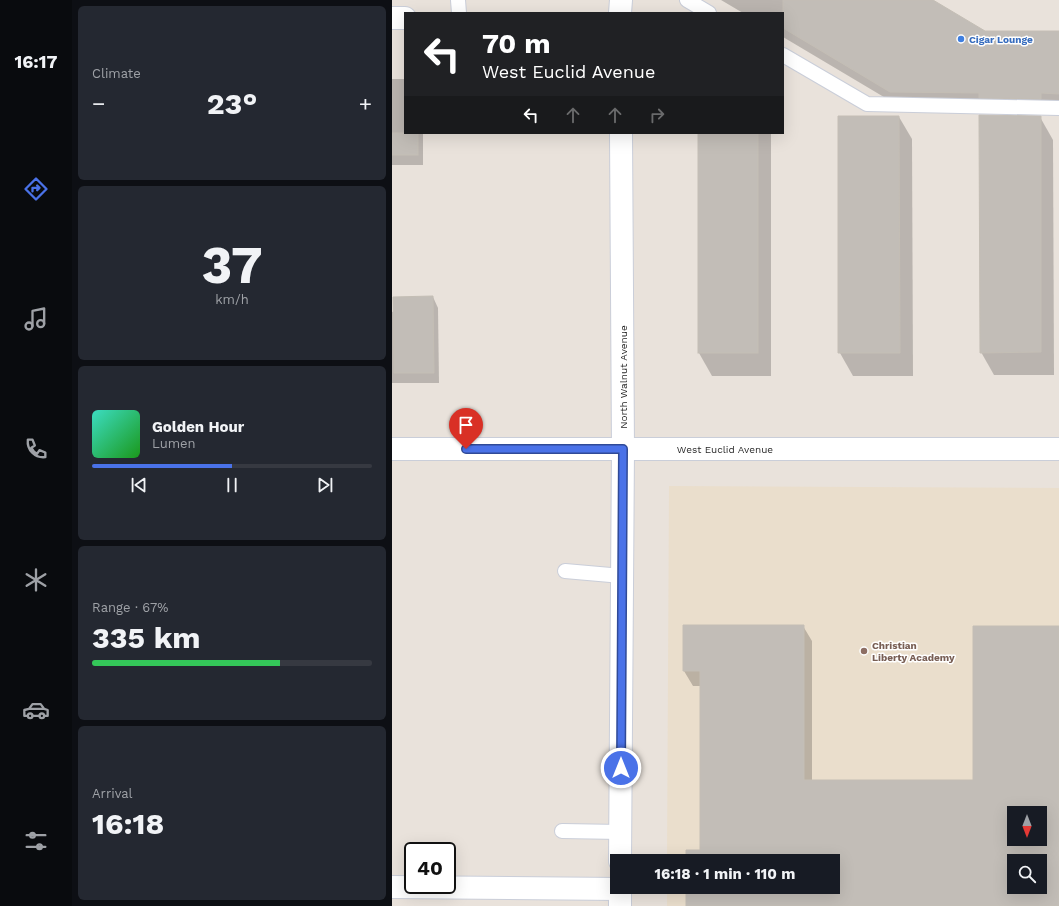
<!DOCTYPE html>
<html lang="en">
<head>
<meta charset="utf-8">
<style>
  :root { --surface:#171b24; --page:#242831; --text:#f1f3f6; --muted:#9ea1a6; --line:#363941; --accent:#4a72e8 }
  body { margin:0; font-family:"Work Sans",sans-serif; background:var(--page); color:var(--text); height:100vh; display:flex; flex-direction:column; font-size:15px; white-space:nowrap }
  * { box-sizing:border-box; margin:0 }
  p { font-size:13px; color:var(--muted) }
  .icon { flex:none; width:22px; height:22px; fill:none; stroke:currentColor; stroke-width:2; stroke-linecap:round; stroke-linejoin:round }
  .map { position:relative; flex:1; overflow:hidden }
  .sheet { display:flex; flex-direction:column; gap:6px; padding:6px; background:#0d0f14; width:320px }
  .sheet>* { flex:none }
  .top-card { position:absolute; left:12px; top:12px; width:380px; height:122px; border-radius:0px; box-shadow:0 4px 16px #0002; background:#202124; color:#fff; overflow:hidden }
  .needle { width:26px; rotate:180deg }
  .fabs { position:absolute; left:615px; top:806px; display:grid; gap:8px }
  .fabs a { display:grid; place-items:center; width:40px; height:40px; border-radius:0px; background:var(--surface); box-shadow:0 4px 16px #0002; font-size:20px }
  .speed { position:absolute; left:12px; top:842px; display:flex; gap:8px; font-size:20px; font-weight:700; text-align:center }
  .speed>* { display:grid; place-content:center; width:52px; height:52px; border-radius:50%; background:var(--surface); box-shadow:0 4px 16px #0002; line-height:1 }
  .speed .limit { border:2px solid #111; border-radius:6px; background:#fff; color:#111 }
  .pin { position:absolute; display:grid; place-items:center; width:34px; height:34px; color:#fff; margin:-41px -17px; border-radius:50% 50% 50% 0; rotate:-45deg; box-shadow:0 0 4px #0007 }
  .pin .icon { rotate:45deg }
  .me { position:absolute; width:44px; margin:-22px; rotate:0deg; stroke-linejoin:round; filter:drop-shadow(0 0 3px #0008) }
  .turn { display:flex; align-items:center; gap:14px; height:84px; padding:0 12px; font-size:18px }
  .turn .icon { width:52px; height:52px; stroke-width:2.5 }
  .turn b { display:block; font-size:28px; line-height:34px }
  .lanes { display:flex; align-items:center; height:38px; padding:0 12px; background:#0003; justify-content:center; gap:20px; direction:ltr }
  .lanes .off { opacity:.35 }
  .big { font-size:30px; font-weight:700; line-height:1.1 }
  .sheet .card { flex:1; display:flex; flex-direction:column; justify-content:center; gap:6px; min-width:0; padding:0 14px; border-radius:6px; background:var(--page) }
  .sheet .dial { align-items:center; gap:0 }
  .dial b { font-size:52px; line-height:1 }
  .song { display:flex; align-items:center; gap:12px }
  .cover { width:48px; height:48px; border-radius:6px; background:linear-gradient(135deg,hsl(170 70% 55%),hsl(120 70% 35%)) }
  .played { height:4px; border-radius:2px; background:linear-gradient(90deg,var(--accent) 50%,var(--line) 50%) }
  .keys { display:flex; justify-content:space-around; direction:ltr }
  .heat { display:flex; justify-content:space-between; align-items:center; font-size:22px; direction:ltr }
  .charge { height:6px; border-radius:3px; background:linear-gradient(90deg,#34c759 67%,var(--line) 0) }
  .trip { position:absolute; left:218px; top:854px; width:230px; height:40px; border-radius:0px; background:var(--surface); box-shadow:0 4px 16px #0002; font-weight:700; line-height:40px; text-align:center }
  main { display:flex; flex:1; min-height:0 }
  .menu { display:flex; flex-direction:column; width:72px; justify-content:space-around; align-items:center; background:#090b0e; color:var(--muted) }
  .menu .icon { width:28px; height:28px }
  .menu .active { color:var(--accent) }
  .menu b { font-size:18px; color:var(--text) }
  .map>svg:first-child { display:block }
</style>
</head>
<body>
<main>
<nav class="menu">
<b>16:17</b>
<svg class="icon active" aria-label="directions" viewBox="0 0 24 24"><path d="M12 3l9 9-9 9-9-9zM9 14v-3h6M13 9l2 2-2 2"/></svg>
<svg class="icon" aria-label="music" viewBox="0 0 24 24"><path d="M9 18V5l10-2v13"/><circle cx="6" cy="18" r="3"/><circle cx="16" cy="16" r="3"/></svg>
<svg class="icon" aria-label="phone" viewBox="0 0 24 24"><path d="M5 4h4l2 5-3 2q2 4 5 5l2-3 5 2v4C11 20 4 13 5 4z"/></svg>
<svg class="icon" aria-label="climate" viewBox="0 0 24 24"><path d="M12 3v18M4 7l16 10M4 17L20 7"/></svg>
<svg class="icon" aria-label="car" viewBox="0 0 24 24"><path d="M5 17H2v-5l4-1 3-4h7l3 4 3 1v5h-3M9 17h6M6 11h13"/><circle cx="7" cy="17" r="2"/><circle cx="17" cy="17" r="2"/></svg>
<svg class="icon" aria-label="filters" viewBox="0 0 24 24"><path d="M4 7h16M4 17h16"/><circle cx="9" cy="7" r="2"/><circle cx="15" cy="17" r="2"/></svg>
</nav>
<section class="sheet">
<div class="card"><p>Climate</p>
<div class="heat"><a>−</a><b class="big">23°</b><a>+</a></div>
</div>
<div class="card dial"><b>37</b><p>km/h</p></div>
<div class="card">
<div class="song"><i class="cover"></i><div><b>Golden Hour</b><p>Lumen</p></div></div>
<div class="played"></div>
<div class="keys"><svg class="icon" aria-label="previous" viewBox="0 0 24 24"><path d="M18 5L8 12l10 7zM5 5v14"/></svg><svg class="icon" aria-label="pause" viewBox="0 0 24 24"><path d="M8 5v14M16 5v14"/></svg><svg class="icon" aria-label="next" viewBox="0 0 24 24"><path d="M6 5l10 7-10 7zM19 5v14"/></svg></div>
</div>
<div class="card"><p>Range · 67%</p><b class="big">335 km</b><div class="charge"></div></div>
<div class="card"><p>Arrival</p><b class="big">16:18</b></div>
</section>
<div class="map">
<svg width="667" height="906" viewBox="0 0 667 906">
  <rect width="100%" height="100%" fill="#e9e2db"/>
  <path fill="#eadecc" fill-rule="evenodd" d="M277,486l390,2v418h-392v-19h166v-26h-166zM622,813h26v26h-26zM622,861h26v26h-26z"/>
  <g fill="#0003" fill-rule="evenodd">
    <path d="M329,0h210l53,32h75v76l-160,-2 -116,-69v-24h-40z"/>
    <path d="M0,79h13v54h18v32h-31z"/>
    <path d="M507,117l13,22 1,237h-60l-13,-23z"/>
    <path d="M648,117l13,23 1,235h-60l-13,-23z"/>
    <path d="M307,133h72v243h-59l-13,-23z"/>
    <path d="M41,297l5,11 1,75h-47v-71z"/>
    <path d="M292,626h119l9,15v140h162l85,-154v279h-372v-19h146v-26h-146l14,-10v-165h-8l-9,-15zM622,813h26v26h-26zM622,861h26v26h-26z"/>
  </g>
  <g fill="#c2bdb7" stroke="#c4beb5" fill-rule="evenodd">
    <path d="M391,0h150l52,31h74v63l-18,-1v6l-62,-1v-5l-89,-1 -107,-64z"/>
    <path d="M587,115l62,1v236l-61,1z"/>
    <path d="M446,116h61l1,237h-62z"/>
    <rect x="0" y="133" width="26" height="22"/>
    <rect x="306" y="133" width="60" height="220"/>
    <path d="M41,296l1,77h-40l-1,-76z"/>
    <path d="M291,625h121v155h169v-154h86v280h-373v-19h147v-26h-147v-11h14v-179h-17zM622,813h26v26h-26zM622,861h26v26h-26z"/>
  </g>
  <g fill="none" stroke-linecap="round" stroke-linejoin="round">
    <defs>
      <g id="service">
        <path d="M66,0l1,13"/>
        <path d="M295,0l22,13"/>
        <path d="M391,55l84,49 192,4"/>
        <path d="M173,571l57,5"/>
        <path d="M170,831l59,1"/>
      </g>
      <g id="minor">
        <path d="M0,18h13"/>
        <path d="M0,887l228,2"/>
      </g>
      <g id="tertiary">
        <path d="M228,13l1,-13"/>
        <path d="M0,449h667"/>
        <path d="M228,861l3,-412 -2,-316"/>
        <path d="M228,906v-19"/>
      </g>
    </defs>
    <use href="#service" stroke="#caced9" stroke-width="16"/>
    <use href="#minor" stroke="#caced9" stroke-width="24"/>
    <use href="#tertiary" stroke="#caced9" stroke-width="24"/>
    <use href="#service" stroke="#fff" stroke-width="14"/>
    <use href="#minor" stroke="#fff" stroke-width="22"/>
    <use href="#tertiary" stroke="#fff" stroke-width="22"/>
  </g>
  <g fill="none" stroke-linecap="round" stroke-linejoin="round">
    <defs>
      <path id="route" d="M74,449h157l-2,319"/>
    </defs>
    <use href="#route" stroke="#304a97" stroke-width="10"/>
    <use href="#route" stroke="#4a72e8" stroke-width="7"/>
  </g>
  <circle fill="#3f7fe0" stroke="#fff" stroke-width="1.5" cx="569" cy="39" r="4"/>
  <circle fill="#8d6e63" stroke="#fff" stroke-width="1.5" cx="472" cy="651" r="4"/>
  <g text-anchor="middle" stroke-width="3" stroke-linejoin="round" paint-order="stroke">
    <g font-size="10" font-weight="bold" fill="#366cbe" stroke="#fff" text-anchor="start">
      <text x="577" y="43">Cigar Lounge</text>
    </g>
    <g font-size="10" fill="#282828" stroke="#fff">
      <text transform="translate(231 377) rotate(-90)" y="4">North Walnut Avenue</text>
      <text x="333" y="453">West Euclid Avenue</text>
    </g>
    <g font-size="10" font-weight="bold" fill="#785e54" stroke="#fff" text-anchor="start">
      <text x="480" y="649">Christian<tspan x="480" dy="12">Liberty Academy</tspan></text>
    </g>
  </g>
</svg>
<div class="fabs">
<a><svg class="needle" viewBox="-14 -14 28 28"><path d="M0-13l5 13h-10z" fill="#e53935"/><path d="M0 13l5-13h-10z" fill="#9ea1a6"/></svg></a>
<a><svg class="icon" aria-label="search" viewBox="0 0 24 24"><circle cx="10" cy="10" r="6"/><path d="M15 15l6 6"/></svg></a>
</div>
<div class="speed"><div class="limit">40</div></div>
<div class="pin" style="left:74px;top:449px;background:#d93025"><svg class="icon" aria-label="arrive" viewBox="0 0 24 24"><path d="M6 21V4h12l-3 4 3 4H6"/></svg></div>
<svg class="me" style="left:229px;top:768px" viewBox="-20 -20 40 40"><circle r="17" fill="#4a72e8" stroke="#fff" stroke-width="3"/><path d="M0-11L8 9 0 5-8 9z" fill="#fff"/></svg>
<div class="trip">16:18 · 1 min · 110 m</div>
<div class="top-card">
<div class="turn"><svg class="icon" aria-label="left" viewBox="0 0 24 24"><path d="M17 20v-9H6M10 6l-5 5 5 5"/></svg><div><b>70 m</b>West Euclid Avenue</div></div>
<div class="lanes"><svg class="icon" aria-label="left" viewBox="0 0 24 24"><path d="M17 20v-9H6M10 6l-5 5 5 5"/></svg><svg class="icon off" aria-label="ahead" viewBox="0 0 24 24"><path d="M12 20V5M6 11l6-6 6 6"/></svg><svg class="icon off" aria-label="ahead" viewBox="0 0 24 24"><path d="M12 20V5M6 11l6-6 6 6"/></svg><svg class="icon off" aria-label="right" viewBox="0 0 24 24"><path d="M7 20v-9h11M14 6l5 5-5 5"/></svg></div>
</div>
</div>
</main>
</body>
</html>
